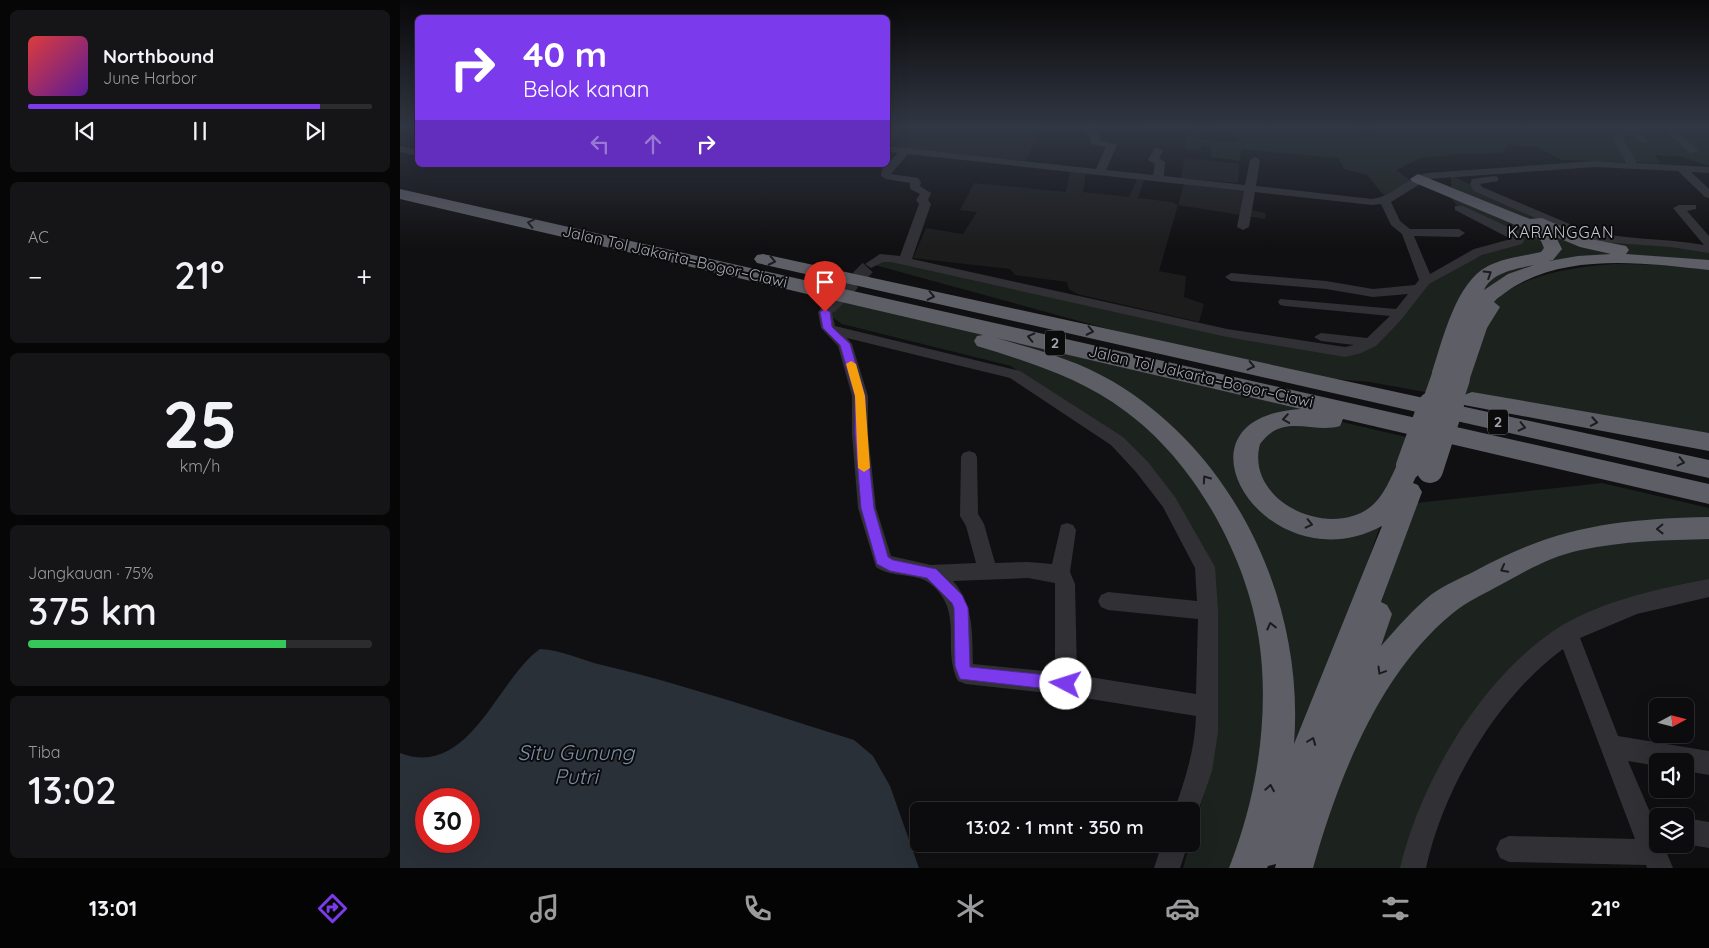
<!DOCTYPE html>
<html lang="id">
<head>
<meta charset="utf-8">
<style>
  :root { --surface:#0c0b0d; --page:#151416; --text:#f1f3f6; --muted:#9a9b9d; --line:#2c2b2e; --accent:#7c3aed }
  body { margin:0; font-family:Quicksand,sans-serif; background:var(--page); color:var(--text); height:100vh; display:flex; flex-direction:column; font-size:19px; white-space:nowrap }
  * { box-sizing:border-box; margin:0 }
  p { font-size:16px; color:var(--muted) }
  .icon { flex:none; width:28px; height:28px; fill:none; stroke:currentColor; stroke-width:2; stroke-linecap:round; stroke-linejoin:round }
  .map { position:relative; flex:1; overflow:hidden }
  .side { display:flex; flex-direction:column; gap:10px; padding:10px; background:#070607; width:400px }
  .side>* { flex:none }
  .top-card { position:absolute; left:15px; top:15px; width:475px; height:152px; border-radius:8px; box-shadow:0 5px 20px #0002,0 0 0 1px var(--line); background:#7c3aed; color:#fff; overflow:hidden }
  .needle { width:32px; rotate:83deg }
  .buttons { position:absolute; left:1249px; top:698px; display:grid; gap:10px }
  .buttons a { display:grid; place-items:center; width:45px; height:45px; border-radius:8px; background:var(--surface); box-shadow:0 5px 20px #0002,0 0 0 1px var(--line); font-size:25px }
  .speed { position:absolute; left:15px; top:788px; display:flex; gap:10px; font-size:25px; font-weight:700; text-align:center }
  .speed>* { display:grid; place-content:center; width:65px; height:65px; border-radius:50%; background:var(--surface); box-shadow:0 5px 20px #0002,0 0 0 1px var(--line); line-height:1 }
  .speed .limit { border:8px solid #d22; background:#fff; color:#111 }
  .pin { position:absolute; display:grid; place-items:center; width:42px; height:42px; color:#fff; margin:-51px -21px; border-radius:50% 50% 50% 0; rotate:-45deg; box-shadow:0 0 5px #0007 }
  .pin .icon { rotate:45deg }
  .me { position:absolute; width:55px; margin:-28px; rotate:275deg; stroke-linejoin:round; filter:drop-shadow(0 0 4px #0008) }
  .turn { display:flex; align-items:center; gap:18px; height:105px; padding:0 25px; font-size:22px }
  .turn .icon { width:65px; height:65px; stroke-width:2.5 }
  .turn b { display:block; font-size:35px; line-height:42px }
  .lanes { display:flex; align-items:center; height:48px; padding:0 25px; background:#0003; justify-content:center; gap:25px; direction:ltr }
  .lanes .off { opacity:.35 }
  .big { font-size:38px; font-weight:600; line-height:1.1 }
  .side .card { flex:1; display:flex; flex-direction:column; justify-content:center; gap:8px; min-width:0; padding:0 18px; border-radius:8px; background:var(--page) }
  .side .dial { align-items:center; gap:0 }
  .dial b { font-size:65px; line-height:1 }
  .song { display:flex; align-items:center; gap:15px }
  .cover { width:60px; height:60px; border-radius:8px; background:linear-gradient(135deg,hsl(0 70% 55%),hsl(270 70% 35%)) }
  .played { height:5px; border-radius:2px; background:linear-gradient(90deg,var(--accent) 85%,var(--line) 85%) }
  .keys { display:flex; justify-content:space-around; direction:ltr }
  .heat { display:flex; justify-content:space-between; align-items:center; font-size:28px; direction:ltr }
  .charge { height:8px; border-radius:4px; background:linear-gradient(90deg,#34c759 75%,var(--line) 0) }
  .trip { position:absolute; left:510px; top:802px; width:290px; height:50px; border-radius:8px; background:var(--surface); box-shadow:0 5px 20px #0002,0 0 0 1px var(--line); font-weight:600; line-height:50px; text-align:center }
  .tabs { display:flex; height:80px; justify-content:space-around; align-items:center; background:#050405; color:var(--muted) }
  .tabs .icon { width:35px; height:35px }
  .tabs .selected { color:var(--accent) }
  .tabs b { font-size:22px; color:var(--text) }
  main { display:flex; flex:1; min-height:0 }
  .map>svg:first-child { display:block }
</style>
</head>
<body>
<main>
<section class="side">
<div class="card">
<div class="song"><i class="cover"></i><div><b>Northbound</b><p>June Harbor</p></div></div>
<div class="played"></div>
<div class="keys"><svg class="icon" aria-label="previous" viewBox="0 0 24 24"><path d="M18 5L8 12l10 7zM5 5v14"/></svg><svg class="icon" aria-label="pause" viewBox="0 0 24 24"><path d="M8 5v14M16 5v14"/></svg><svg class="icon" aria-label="next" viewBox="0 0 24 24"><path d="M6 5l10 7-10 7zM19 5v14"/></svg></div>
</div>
<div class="card"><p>AC</p>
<div class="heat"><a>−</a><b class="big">21°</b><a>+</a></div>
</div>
<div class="card dial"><b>25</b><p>km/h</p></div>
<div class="card"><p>Jangkauan · 75%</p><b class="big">375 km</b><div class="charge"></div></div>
<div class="card"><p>Tiba</p><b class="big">13:02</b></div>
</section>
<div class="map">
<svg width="1309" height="868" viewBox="0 0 1309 868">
  <rect width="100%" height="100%" fill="#100f11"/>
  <g fill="#1c1c1d">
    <path d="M501,127h142l-18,34 -120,-12 -16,-5z"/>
    <path d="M785,158l54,6 -1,19 -57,-5z"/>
    <path d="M670,172l16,1 -3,19 46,5 8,-18 7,1 -6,18 34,4 6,3 6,-21 64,8 -3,17 21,4 -1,6 -87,-14 -19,66 27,5 -2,21 20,7 -5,18 -122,-28 -8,-5 -2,-7 -52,-7 -5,-6 -97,-11 13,-30 37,6 14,-22 -17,-2 14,-27 92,9z"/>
  </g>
  <g fill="#1c231e">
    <path d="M744,127c23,0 50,-4 71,7l-16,1v5l40,2 -1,-6h-13l8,-6 -24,-3h148l13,6 9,-3 -6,-3h336v39l-30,-10 -24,-1 5,8 -99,-3 -21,-12 -32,-4 -6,9 -44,1 -37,4 -25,12 14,10 -7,9 -17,9 -19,-23 -23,-6 -6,-11 -96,-9 -3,12 -28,-4 -1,-11 -9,-1v5l-16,-1v-17z"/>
    <path d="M1051,175l49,24 81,34 128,16v16l-134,-3 -75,24 -64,108 -66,-12 -83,-7 -73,-17 -343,-94 9,-6 347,75 127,19 73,-71 16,-10 75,-30 -59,-33 -16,-20 93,34 -85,-35z"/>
    <path d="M1215,264l62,1 32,3v174l-257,-45c8,-20 17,-40 25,-60 4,-9 7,-20 12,-28 21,-34 90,-43 126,-45z"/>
    <path d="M443,294l479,110 3,14 94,22 -39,86 -118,342h-79l24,-85 10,-173 -63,-135 -143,-109 -169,-42 -17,-12z"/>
    <path d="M1202,483l107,25v81l-141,44 -85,85 -70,150h-119l51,-161 71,-204z"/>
  </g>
  <path fill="#2a3038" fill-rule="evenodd" d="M140,649c22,1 41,11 62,16 85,20 168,49 252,75l19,16 17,30 29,82h-519v-115c69,27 97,-74 140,-104zM26,799h43v42h-43z"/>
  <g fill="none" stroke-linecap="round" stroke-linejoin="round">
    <path stroke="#2d2d31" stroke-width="14" stroke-dasharray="14 7" stroke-linecap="butt" d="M429,308l42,-44"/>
    <g fill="#313135" fill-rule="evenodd">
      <path d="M494,127h10l-13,15 -3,1v-8z"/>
      <path d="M685,127h10l-1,4 6,5 -1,4 18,5 -11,25 47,5 2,-11 -7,-4 6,-11 4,-1 5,3 -4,7 6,4 -1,14 81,9 5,-25 5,-3 5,3 -4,26 116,13c22,-3 34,-21 55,-26l168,-12 31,2 -15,-27 20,-9h10l-3,3 9,9v4h-6l-9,-9 -10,3 15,26 72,4v6l-18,-1 18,17v9l-4,-1 -27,-26 -83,-4 -167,12 -37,23 9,19 10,8h49l6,4 -6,4 -45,-1 16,38 44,-25 37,-10 -56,-29v-4h8l56,26 5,9 -2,3 -40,11 -53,29 -29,37 -24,25 -15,7 -16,4 -118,-20 -336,-75h-8l-12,6 -6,-4 15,-10 20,2 19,-52 -3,-4 4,-6 -10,-5v-6l-24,-4 -5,-3 1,-7 16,-16 -10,-1v-6l208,23 10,-22 -15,-3 -1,-7 -6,-5zM508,154l336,37 -7,36 6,3 6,-3 6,-35 117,13 9,-1 10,21 11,9 17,46 -4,5 -42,4 -47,-8 -95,-8 -6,4 6,4 95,8 47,8 35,-3 -12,15 -116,-10 -2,3 2,3 5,1 105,10 -23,22 -46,-5 -7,4 7,4 33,4 -9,2 -118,-18 -315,-70 19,-55 -3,-4 3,-7 -11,-7 1,-4 -3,-4 -27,-4z"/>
      <path d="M1261,127h10l28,24 -9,2z"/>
      <path d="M1303,127h6v3l-4,-1z"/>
      <path d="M0,146l18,4v6l-18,-4z"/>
      <path d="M65,165h11l-5,3z"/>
      <path d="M1094,176l4,1v4l-18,3 2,3 102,43c39,10 80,8 120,15l-31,-37 6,-3h17v4l-9,2 22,25v17l-38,-6 -71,-5 -24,-6 -102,-45 -4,-7 2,-5z"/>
      <path d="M429,304l7,4 -4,5 3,13 185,45 103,66 25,25 27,35 40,70 3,44v121l-6,39 -17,49 -4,1v-10h-17c11,-31 21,-61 22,-95l-130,-21 -100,-11 -8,-3c-17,-35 8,-71 -30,-99 -13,-9 -36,-4 -52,-15l-18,-59 -6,-74v-38l-14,-50 -17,-18 -3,-16 6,-7zM447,338l163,40 101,67 25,27 27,35 32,61 2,33 -89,-9 -7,3 -3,6 3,6 7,3 90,9 -2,75 -119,-19 -2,-91 -5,-12 6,-42 -3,-5 -6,-2 -6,2 -9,39 -24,-2 -33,1 -11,-39 -6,-10 -1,-57 -2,-4 -6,-2 -6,2 -2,4 -1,59 6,10 10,37 -45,2 -40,-9 -15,-48 -8,-74v-38l-16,-52zM628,578l27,5v89l-82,-8c-1,-31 1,-59 -20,-83z"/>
      <path d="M1309,579v18l-72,17 -57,24 38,98 91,15v24l-24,-4v-10h-27v5l-30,-5 30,70v13h5l10,24h-26l-1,-3 -137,-3 -9,-4 -4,-9 4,-9 9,-4 126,3 -72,-190c-66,48 -120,140 -137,219h-26c21,-88 83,-193 161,-242 41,-25 100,-38 148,-47z"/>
      <path d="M1285,818l24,4v26l-24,-4z"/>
      <path d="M762,844h26l-8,24h-26z"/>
    </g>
    <g fill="#5d5e66" fill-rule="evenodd">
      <path d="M1018,174l112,45 12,-1 49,21 35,7 3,4 -3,4 83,6v10c-63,-7 -144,-18 -200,20 -5,4 -11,7 -15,12l6,5 -13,21 -19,56 -8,2 -8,-2 -2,-7 -7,2 -8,-2 -3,-5c11,-33 24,-90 56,-106 16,-8 36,-10 53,-14l3,-4 -3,-7 -14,-11 -114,-48 -3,-3zM1156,237l24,10 31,7 -33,2 -29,5 4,-1 9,-11zM1134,265l-26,9 -24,16c8,-18 32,-21 50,-25z"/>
      <path d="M0,189l1309,295v20l-366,-85 -3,7c-27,8 -57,-14 -80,18 -15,56 66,95 109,64 16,-12 22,-32 31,-49l9,-2 9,2 3,7 -8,17 5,2 4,7 -41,110 6,3 5,9 -11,32c16,-18 32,-37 51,-52 13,-9 29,-16 43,-23 82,-45 143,-52 234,-54v22c-43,1 -86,2 -128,11 -29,6 -54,20 -79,34 -16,9 -35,17 -49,29 -74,60 -115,166 -140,255h-38l1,-4 -8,2 -1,2h-38c26,-66 39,-140 32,-212 -8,-89 -63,-192 -136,-245 -44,-33 -96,-49 -148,-65l-3,-5 3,-5 6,-1 -583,-136zM596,338l305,71c-142,8 -34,179 81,117l-88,218c11,-141 -58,-290 -182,-363 -35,-21 -77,-32 -116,-43z"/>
      <path d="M363,254l946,206v18l-952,-215 -3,-4 3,-4z"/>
      <path d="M1072,392l237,41v18l-245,-46 -3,-5 3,-5z"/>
    </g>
    <g stroke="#5d5e66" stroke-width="20">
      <path d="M1031,406l12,-34"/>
      <path d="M1051,406l9,-27"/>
    </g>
    <g stroke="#5d5e66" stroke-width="26">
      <path d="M1009,466l22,-61"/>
      <path d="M1030,470l21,-65"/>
    </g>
  </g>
  <defs><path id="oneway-chevron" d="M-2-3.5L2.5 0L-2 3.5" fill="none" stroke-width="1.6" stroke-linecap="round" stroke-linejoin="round" transform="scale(1.25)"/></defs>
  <g stroke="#1b1c1e">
    <use href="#oneway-chevron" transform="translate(131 223) rotate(-167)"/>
    <use href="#oneway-chevron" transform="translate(372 261) rotate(12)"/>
    <use href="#oneway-chevron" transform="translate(1088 274) rotate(-32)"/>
    <use href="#oneway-chevron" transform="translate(531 296) rotate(12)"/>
    <use href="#oneway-chevron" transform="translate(690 331) rotate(12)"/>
    <use href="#oneway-chevron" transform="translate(631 337) rotate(-167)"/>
    <use href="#oneway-chevron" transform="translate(851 366) rotate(13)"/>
    <use href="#oneway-chevron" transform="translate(886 419) rotate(171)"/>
    <use href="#oneway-chevron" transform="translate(1194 422) rotate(10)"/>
    <use href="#oneway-chevron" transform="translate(1122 427) rotate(13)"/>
    <use href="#oneway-chevron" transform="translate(1281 462) rotate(13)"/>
    <use href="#oneway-chevron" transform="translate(806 479) rotate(-125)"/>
    <use href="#oneway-chevron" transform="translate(909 524) rotate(13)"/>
    <use href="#oneway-chevron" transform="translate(1260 529) rotate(179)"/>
    <use href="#oneway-chevron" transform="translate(1104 569) rotate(152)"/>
    <use href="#oneway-chevron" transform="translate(871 626) rotate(-104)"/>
    <use href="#oneway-chevron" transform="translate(981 671) rotate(121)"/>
    <use href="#oneway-chevron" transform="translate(912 741) rotate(-69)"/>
    <use href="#oneway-chevron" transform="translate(870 788) rotate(-80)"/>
  </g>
  <linearGradient id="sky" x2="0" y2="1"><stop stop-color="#090809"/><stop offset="0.51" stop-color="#313743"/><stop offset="1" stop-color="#313743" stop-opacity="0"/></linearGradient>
  <rect width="1309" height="248" fill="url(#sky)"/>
  <path fill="#7c3aed" stroke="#51269a" d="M425,309l5,3 2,15 18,17 15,52 1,38 8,74 14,49 5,3 43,9 26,26 6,13 2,59 96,10 5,2 2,5 -2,5 -5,2 -106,-12 -5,-13 -1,-58 -2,-5 -25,-25 -37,-7 -13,-7 -16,-56 -6,-74v-38l-15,-51 -17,-17 -3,-16z"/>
  <path fill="#f59e0b" d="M451,361l5,3 9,32 5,72 -6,4 -6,-4 -3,-72 -9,-32z"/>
  <g text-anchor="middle" stroke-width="4" stroke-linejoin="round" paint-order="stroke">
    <g fill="#0b0b0c" stroke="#75767f" stroke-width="1">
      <rect x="645" y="330.5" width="20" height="25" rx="4"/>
      <rect x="1088" y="409.5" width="20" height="25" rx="4"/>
    </g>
    <g font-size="15" font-weight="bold" fill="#a2a4b0">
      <text x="655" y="348">2</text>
      <text x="1098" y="427">2</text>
    </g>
    <g font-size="16" letter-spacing="1" fill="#c2c4cd" stroke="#0b0b0c">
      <text x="1161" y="238">KARANGGAN</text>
    </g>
    <g font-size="16" fill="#a2a4b0" stroke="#0b0b0c">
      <text transform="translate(275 256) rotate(13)" y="6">Jalan Tol Jakarta–Bogor–Ciawi</text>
      <text transform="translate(801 376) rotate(13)" y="6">Jalan Tol Jakarta–Bogor–Ciawi</text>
    </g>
    <g font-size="21" font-style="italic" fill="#7b8da9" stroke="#0b0b0c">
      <text x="176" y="760">Situ Gunung<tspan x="176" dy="24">Putri</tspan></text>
    </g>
  </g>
</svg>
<div class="buttons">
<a><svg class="needle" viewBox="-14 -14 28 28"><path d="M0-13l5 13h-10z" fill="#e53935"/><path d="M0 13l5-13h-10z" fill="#9a9b9d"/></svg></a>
<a><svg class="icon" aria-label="sound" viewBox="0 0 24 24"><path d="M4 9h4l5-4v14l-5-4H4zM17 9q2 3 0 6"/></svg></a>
<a><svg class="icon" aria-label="layers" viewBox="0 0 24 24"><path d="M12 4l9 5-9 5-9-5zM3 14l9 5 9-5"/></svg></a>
</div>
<div class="speed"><div class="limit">30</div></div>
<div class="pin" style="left:425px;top:312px;background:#d93025"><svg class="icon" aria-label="arrive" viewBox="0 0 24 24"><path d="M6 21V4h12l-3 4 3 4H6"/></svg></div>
<svg class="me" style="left:666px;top:684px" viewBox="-20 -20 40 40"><circle r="19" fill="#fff"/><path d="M0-13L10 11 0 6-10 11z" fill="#7c3aed"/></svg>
<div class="trip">13:02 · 1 mnt · 350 m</div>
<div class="top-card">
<div class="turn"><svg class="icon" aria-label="right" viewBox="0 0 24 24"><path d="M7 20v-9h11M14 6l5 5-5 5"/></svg><div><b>40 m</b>Belok kanan</div></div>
<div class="lanes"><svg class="icon off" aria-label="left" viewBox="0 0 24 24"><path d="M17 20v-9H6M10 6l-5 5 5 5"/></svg><svg class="icon off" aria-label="ahead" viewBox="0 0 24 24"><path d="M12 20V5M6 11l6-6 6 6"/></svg><svg class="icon" aria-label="right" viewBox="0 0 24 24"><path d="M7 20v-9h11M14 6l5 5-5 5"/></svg></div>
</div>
</div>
</main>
<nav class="tabs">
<b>13:01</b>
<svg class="icon selected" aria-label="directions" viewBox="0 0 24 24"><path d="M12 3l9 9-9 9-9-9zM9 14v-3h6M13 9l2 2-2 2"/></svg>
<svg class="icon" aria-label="music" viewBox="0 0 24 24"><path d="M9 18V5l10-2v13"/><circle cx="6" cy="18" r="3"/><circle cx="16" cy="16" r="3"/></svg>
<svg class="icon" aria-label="phone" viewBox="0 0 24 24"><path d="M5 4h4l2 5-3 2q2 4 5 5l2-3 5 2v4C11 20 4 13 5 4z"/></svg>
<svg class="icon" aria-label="climate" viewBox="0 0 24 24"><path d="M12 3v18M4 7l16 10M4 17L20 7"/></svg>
<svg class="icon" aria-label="car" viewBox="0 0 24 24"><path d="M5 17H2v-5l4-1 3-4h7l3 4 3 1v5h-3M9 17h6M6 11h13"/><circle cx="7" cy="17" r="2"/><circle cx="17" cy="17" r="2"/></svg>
<svg class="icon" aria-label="filters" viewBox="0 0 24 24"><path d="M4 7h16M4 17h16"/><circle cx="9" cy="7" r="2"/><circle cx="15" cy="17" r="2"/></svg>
<b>21°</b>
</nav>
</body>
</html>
